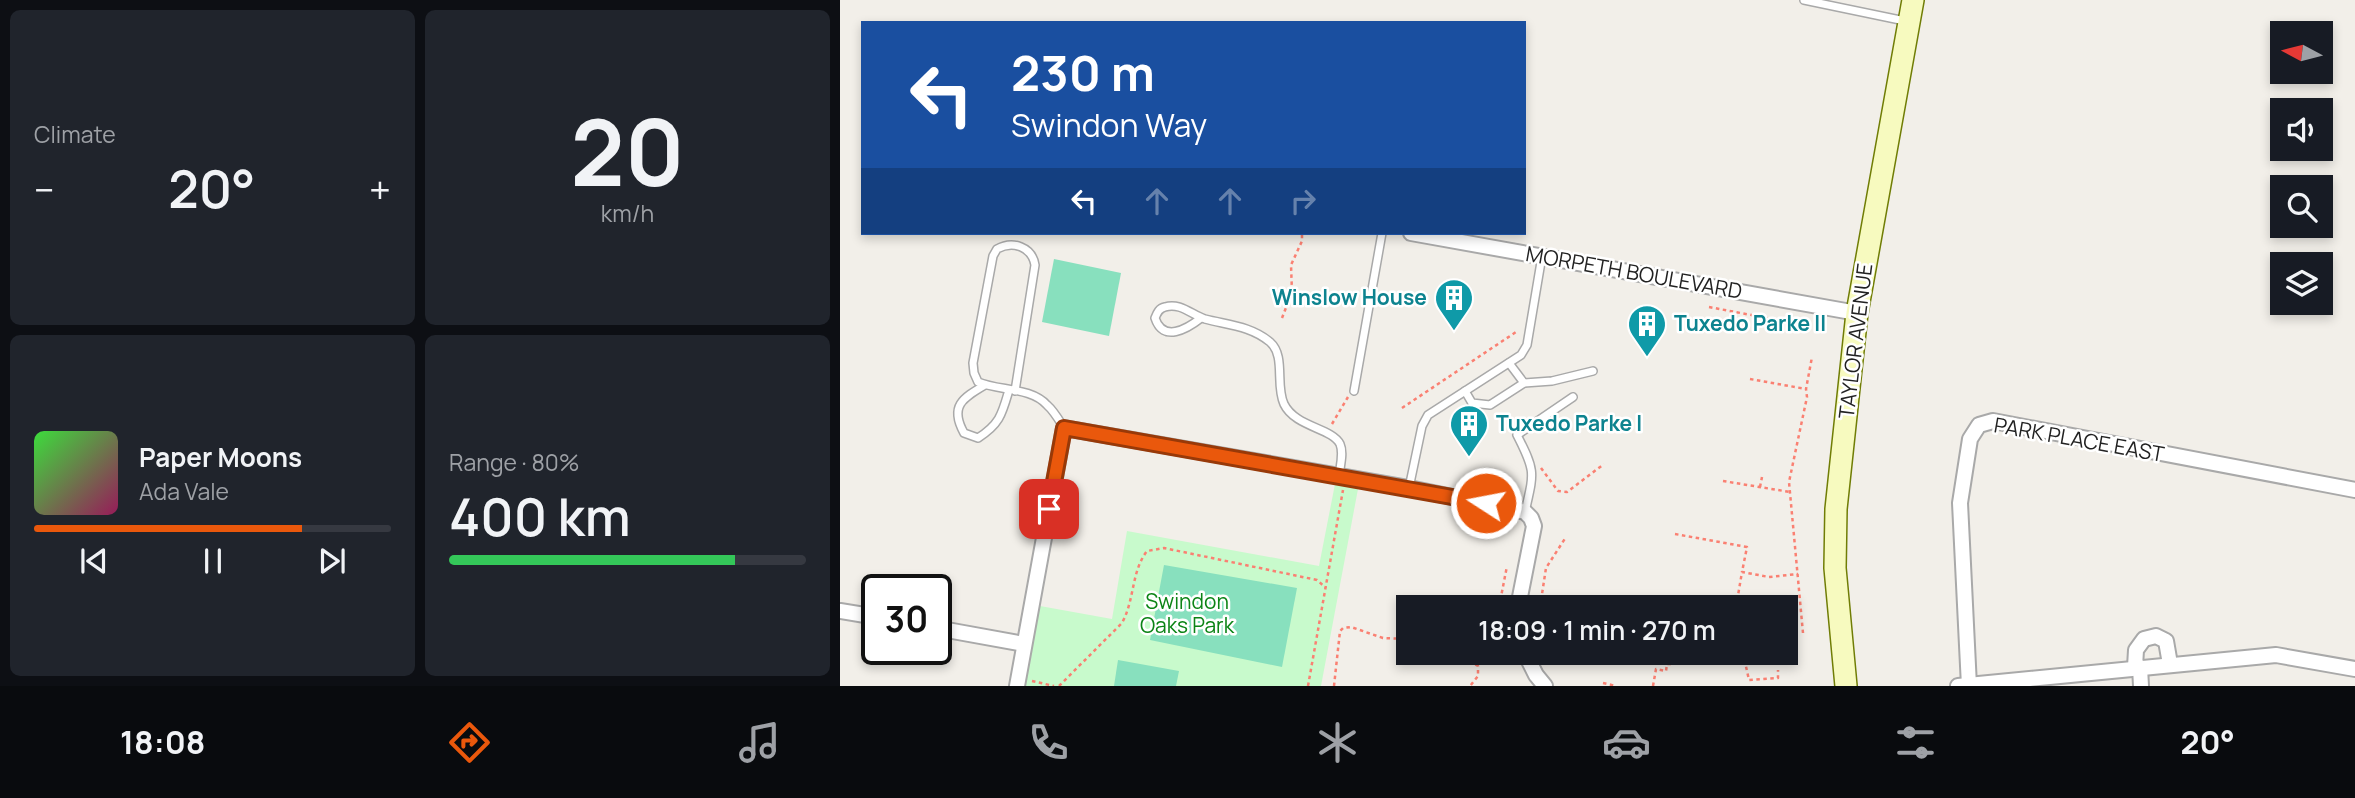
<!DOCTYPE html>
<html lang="en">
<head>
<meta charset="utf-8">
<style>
  :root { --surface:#171b24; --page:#20242c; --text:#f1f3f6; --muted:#9ea1a6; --line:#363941; --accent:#ea580c }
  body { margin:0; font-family:Manrope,sans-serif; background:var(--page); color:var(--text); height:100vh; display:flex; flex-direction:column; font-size:26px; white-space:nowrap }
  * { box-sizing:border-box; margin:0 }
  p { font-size:23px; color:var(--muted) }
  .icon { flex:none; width:38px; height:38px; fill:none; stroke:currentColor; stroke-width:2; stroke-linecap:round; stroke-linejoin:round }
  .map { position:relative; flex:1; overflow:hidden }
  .drawer { display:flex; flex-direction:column; gap:10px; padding:10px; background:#0d0f14; width:840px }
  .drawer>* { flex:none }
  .banner { position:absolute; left:21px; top:21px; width:665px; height:214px; border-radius:0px; box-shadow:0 4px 10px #0003; background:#1a4fa0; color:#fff; overflow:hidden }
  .needle { width:46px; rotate:277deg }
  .controls { position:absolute; left:1430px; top:21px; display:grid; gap:14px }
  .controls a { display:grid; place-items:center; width:63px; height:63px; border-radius:0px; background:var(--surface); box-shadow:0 4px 10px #0003; font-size:35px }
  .speed { position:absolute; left:21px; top:574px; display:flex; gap:14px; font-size:35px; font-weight:700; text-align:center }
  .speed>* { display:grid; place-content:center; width:91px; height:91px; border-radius:50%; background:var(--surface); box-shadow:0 4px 10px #0003; line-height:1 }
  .speed .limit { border:4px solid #111; border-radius:10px; background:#fff; color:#111 }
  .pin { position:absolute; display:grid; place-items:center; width:60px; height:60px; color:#fff; margin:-30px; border-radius:14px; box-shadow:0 4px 10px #0006 }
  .me { position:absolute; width:77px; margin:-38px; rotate:281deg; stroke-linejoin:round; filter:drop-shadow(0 0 5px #0008) }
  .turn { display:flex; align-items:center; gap:24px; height:147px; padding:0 35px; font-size:32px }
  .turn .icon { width:91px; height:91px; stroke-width:2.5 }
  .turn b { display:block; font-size:49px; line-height:60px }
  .lanes { display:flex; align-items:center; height:66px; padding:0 35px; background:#0003; justify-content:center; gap:35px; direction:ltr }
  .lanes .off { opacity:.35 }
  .big { font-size:52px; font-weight:600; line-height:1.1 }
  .drawer .widget { flex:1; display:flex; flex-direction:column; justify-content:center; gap:10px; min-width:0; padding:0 24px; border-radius:10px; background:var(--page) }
  .drawer .dial { align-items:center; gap:0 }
  .dial b { font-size:91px; line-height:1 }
  .song { display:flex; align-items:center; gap:21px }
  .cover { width:84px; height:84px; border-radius:10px; background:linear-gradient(135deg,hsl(120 70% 55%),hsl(330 70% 35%)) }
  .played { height:7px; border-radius:4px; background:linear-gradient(90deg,var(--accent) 75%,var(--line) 75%) }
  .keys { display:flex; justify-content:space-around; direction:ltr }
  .heat { display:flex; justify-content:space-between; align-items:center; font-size:38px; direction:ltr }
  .charge { height:10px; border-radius:5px; background:linear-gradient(90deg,#34c759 80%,var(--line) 0) }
  .drawer .tiles { flex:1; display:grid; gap:10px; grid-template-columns:repeat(2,1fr) }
  .trip { position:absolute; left:556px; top:595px; width:402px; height:70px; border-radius:0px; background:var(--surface); box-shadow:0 4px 10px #0003; font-weight:600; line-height:70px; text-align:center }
  .menu { display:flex; height:112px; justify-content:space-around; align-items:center; background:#090b0e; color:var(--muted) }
  .menu .icon { width:49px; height:49px }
  .menu .current { color:var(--accent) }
  .menu b { font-size:32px; color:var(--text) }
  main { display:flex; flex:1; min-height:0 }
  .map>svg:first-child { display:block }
</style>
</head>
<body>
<main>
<section class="drawer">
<div class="tiles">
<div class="widget"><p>Climate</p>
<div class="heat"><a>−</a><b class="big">20°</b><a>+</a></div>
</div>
<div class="widget dial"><b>20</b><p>km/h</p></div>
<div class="widget">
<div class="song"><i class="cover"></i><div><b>Paper Moons</b><p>Ada Vale</p></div></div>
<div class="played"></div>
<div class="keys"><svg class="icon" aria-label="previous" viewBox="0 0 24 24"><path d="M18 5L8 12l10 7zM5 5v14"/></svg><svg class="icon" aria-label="pause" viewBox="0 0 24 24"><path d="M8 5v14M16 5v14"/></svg><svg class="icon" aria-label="next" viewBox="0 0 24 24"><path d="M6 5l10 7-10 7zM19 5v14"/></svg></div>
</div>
<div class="widget"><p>Range · 80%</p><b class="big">400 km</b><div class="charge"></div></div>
</div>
</section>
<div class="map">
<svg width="1515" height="686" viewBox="0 0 1515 686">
  <rect width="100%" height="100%" fill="#f2efe9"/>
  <path fill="#c8facc" d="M495,484l23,5 -37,197h-296l15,-80 72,13 15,-88 192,35z"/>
  <g fill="#88e0be">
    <path d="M214,259l67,14 -12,63 -67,-14z"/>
    <path d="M324,565l133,23 -15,79 -132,-27z"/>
    <path d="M278,660l61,11 -3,15h-62z"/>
  </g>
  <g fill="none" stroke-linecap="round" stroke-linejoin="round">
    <defs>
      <g id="lane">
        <path d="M964,0l101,21"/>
        <path d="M361,318c-14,11 -38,25 -46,0 2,-5 4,-10 10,-11 15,-5 27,8 40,12 23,6 46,7 65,23 16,14 5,43 14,62 11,23 48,24 56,40 4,9 0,22 -1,32"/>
        <path d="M669,363l15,20"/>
        <path d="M145,385c-22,13 -36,21 -21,48l14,5c22,-14 24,-24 31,-48"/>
        <path d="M175,391l20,-126c-3,-18 -22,-25 -38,-16l-4,7 -20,107 1,10 4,9c21,9 53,5 69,23 7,6 12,15 17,23"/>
        <path d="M514,391l28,-158"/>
        <path d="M625,391l7,12 18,2 34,-22 28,-2 41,-10"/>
        <path d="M569,488l13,-62 6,-11 93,-60 6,-10 15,-89"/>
        <path d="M685,512c9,-40 11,-40 -8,-77l56,-38"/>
      </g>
      <g id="street">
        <path d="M571,233l446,80"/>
        <path d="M0,611l37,6"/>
        <path d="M96,628l88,16"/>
        <path d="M685,653l11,22 9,11"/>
        <path d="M1295,667l1,-17 8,-11 12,-3 10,5 4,23"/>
        <path d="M1300,667l1,19"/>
        <path d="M177,686l47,-258 345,60 116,24 6,6 3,8 -16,81"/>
        <path d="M1118,686l318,-31 79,14"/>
        <path d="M1129,686l-9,-183 10,-64 9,-14 14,-4 362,69"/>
      </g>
      <path id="secondary" d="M1006,686l-11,-118 1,-59 21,-196 56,-313"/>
    </defs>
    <use href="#lane" stroke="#a9a9a9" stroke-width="10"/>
    <use href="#street" stroke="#a9a9a9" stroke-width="18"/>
    <use href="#secondary" stroke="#707d05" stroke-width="24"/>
    <g stroke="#fa8072" stroke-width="2.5" stroke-dasharray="3.5 3.5" stroke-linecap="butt">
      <path d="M869,307l58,11 -1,5"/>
      <path d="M442,318l10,-26 -1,-27 11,-24v-8"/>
      <path d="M910,379l56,10"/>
      <path d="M562,408l114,-76"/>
      <path d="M492,424l16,-27"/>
      <path d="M701,468l17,23 9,1 37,-28"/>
      <path d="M883,481l67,11"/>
      <path d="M920,487l2,-10"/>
      <path d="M835,534l72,13 -5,25"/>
      <path d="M659,607l8,-41"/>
      <path d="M700,607l6,-39 20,-31"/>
      <path d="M896,607l6,-35 27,5 29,-3"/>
      <path d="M963,633l-14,-151 18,-85 -1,-8 6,-32"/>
      <path d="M588,653l41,8 9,5v10l-8,10"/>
      <path d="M903,653l6,27 29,-2v-8"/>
      <path d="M192,681l22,5"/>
      <path d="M763,683l13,3"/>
      <path d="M219,686l63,-63c13,-24 9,-51 25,-72l17,-3 153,32 9,8"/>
      <path d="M468,686l35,-196"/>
      <path d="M494,686l6,-55 3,-3 8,-1 32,11 26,1"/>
      <path d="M813,686l3,-17 10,2 1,-7h6l2,-9"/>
    </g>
    <use href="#lane" stroke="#fff" stroke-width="7"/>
    <use href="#street" stroke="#fff" stroke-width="14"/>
    <use href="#secondary" stroke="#f7fabf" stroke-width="21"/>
  </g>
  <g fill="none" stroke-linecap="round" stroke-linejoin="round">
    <defs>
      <path id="route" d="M209,509l15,-81 422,75"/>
    </defs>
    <use href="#route" stroke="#983908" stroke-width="18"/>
    <use href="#route" stroke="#ea580c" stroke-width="12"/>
  </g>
  <defs>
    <symbol id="building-pin" viewBox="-11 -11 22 30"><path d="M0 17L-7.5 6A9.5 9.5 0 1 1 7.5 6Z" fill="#0f9aa8" stroke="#fff"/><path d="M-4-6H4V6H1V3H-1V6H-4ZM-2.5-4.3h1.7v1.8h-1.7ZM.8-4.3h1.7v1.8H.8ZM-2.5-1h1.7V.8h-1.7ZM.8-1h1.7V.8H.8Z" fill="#fff"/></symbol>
  </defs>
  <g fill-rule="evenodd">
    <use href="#building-pin" x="592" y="276" width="44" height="60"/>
    <use href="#building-pin" x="785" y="302" width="44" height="60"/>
    <use href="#building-pin" x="607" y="402" width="44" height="60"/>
  </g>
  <g text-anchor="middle" stroke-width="5" stroke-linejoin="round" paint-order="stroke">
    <g font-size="21" fill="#222" stroke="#fff">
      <text transform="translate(794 273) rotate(10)" y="7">MORPETH BOULEVARD</text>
      <text transform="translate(1016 341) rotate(-83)" y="7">TAYLOR AVENUE</text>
      <text transform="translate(1239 440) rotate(10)" y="7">PARK PLACE EAST</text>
    </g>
    <g font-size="21" font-weight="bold" fill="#0d838f" stroke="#fff" text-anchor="start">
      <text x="587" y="305" text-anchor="end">Winslow House</text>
      <text x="834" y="331">Tuxedo Parke II</text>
      <text x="656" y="431">Tuxedo Parke I</text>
    </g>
    <g font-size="21" fill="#0c8416" stroke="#fff">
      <text x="347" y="609">Swindon<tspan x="347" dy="24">Oaks Park</tspan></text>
    </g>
  </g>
</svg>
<div class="controls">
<a><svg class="needle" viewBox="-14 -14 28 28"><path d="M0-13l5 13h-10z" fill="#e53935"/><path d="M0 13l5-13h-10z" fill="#9ea1a6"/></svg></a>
<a><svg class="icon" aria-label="sound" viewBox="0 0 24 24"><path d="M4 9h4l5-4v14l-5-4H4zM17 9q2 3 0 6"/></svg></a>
<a><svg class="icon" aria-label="search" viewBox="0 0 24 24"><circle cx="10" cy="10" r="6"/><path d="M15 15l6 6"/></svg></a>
<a><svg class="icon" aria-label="layers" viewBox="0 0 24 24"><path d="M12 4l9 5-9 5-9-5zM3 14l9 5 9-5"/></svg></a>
</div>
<div class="speed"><div class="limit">30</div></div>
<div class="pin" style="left:209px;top:509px;background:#d93025"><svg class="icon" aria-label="arrive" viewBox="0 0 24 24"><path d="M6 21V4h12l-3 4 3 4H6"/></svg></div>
<svg class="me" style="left:646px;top:503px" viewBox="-20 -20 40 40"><circle r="17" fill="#ea580c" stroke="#fff" stroke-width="3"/><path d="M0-11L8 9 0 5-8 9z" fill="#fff"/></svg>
<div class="trip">18:09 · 1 min · 270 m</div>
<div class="banner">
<div class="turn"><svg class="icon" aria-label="left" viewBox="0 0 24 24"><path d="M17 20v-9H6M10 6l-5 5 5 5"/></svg><div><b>230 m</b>Swindon Way</div></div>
<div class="lanes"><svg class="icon" aria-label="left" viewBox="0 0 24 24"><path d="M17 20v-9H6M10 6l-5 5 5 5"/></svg><svg class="icon off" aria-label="ahead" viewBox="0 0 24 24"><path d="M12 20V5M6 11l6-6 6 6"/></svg><svg class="icon off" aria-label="ahead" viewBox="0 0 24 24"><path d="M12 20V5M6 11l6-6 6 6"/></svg><svg class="icon off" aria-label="right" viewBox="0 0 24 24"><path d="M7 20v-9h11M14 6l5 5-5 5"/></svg></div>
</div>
</div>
</main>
<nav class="menu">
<b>18:08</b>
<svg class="icon current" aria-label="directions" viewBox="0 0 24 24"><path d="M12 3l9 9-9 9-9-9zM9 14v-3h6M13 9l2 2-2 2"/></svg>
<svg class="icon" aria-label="music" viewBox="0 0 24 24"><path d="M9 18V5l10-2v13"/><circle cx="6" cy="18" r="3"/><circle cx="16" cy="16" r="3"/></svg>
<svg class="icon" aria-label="phone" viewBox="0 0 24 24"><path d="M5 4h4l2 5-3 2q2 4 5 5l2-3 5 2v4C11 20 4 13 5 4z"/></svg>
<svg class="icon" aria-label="climate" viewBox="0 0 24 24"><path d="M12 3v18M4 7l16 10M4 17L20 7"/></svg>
<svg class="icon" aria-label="car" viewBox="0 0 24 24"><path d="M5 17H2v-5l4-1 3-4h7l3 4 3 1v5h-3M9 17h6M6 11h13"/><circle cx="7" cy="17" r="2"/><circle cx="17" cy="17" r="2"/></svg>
<svg class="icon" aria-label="filters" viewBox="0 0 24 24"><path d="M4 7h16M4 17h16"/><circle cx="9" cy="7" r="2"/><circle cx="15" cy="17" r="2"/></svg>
<b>20°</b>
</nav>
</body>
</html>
